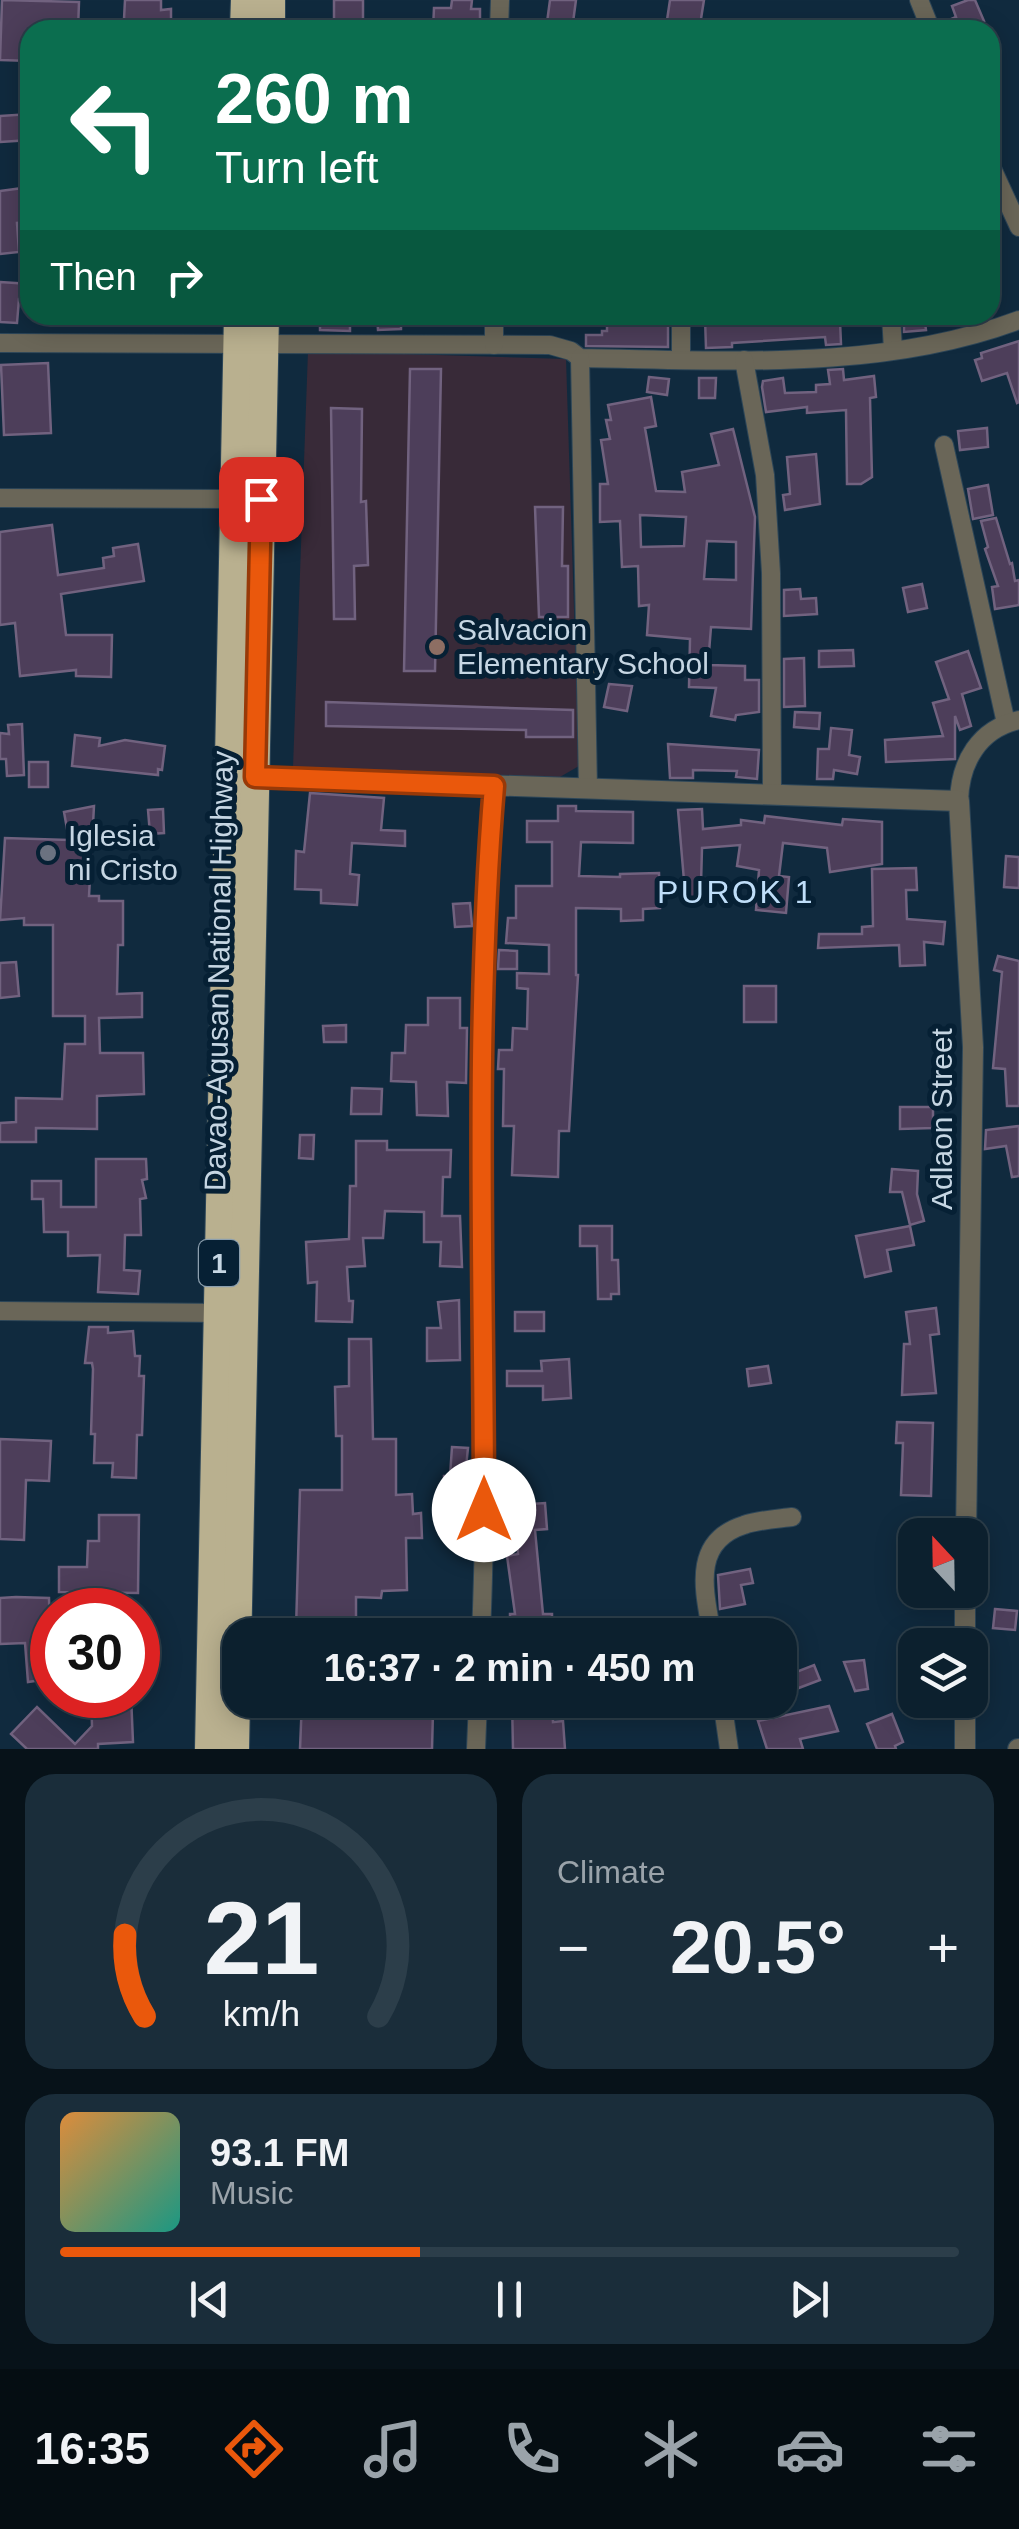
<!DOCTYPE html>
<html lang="en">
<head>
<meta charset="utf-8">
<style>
  :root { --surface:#0c202e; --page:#1a2d3a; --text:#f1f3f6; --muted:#9aa3aa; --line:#2c3e4a; --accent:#ea580c }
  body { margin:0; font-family:Helvetica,sans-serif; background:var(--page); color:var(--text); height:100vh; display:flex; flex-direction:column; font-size:38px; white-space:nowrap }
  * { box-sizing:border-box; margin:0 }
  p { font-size:32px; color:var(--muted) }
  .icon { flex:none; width:55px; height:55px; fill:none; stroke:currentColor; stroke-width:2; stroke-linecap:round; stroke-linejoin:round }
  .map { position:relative; height:1749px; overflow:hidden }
  .panel { display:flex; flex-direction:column; gap:25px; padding:25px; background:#071219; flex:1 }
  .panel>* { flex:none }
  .banner { position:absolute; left:20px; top:20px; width:980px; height:305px; border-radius:30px; box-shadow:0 5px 25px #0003,0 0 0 2px var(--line); background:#0b6e4f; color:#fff; overflow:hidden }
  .needle { width:65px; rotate:338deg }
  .controls { position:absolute; left:898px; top:1518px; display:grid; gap:20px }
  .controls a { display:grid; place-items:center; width:90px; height:90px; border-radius:20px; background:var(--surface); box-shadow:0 5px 25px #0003,0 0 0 2px var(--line); font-size:50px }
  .speed { position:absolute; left:30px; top:1588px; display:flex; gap:20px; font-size:50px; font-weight:700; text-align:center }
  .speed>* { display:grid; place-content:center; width:130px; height:130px; border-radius:50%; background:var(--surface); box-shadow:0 5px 25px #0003,0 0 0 2px var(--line); line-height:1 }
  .speed .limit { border:15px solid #d22; background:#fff; color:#111 }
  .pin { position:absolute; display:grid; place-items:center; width:85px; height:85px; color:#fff; margin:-42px; border-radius:20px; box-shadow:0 5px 15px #0006 }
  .me { position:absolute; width:110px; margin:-55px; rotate:0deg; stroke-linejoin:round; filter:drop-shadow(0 0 8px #0008) }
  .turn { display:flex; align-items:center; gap:35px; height:210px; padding:0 30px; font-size:45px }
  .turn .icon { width:130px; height:130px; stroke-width:2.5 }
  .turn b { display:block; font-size:70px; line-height:85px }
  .then { display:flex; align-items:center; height:95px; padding:0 30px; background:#0003; gap:20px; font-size:38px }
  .big { font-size:75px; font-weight:700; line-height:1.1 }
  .panel .card { flex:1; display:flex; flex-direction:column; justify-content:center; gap:15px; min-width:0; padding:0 35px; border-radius:30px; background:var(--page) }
  .panel .dial { align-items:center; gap:0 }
  .dial svg { height:260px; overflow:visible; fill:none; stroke:var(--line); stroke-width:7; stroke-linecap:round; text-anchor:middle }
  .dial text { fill:var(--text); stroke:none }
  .song { display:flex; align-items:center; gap:30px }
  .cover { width:120px; height:120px; border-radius:15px; background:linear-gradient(135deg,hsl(30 70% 55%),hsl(170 70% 35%)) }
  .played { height:10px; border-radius:5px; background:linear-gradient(90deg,var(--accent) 40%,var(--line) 40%) }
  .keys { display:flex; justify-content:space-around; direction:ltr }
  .heat { display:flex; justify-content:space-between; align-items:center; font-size:55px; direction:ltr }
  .panel .tiles { flex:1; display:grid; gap:25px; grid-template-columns:1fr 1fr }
  .card:last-child { grid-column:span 2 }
  .trip { position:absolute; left:222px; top:1618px; width:575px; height:100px; border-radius:30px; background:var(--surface); box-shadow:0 5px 25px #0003,0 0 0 2px var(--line); font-weight:700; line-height:100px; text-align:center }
  .tab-bar { display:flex; height:160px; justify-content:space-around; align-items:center; background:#050d12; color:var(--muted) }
  .tab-bar .icon { width:70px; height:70px }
  .tab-bar .active { color:var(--accent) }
  .tab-bar b { font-size:45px; color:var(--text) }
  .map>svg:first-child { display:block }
</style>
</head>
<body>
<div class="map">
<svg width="1019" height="1749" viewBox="0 0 1019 1749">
  <rect width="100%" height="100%" fill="#102a3e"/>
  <path fill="#382a38" d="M308,351l258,8 13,407 -26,15 -260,-13z"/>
  <g fill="#4d3e5a" stroke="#71627f" stroke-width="2.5" fill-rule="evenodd">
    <path d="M2,0l77,2 -1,28h-48v31l-30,-1z"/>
    <path d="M125,0h36v10l10,-1v21h-15v-9l-32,-2z"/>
    <rect x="334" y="0" width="29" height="30"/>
    <path d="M452,0h20l-1,9h9v20l-47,1 1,-22h17z"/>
    <path d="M550,0h26l-4,30h-26z"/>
    <path d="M670,0h34l-4,25 -33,-5z"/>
    <path d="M968,0h7l9,21 -21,9h-20l-1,-7 14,-6 -4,-11z"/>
    <path d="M30,114v26l-30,2v-26z"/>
    <path d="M23,188l2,10 5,-1v25l-13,1 2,29 -19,2v-63z"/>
    <path d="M0,282l30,2v15h-11l-2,24 -17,-1z"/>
    <path d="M320,315h30v16l-30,-1z"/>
    <path d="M377,315h24v14l-23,1z"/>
    <path d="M607,315h61v32l-82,-1v-11h16v-4h5z"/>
    <path d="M755,315h44v8l41,-2 1,23 -15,1 -1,-8 -93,6v4l-26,1 -1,-30z"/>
    <path d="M904,315h20l2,15 -22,2z"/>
    <path d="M1019,341v61l-2,1 -10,-30 -25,8 -7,-21 7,-2 -1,-5z"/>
    <path d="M48,363l3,70 -47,2 -3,-70z"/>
    <path d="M410,369h31l-6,302h-31z"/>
    <path d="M843,369l1,11 30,-4 2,21 -6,1 2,79 -11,7h-14l-1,-74 -39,3v-6l-41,5 -4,-25 1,-6 20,-3 2,15 31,-1v-7l14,-1 -2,-14z"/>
    <path d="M649,377l20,2 -2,16 -20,-3z"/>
    <path d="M699,378h17l-1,20h-16z"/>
    <path d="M651,397l5,29 -11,2 11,63 29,1 -3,-20 37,-7 -8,-31 22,-5 22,88 -4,112 -40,-2 -3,38 37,1v14h14v32l-23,3 -1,5 -24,-4 5,-28 -27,-1 1,-48 -43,-4 2,-30 -10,1 -1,-40 -16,1 -2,-46 -20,1v-38h8l-7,-44 9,-1 -4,-19h5l-3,-15zM640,515l46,2 -2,29 -43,1zM707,541l29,1v38l-32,-1z"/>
    <path d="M331,408l31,1 -1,93 5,-1 2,64 -14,1 1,53h-21z"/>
    <path d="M987,428l1,19 -28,3 -2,-19z"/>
    <path d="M816,454l4,50 -35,6 -2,-15 7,-1 -3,-37z"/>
    <path d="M988,485l5,30 -20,4 -5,-30z"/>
    <path d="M535,507h28l-1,59h6v51h-29z"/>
    <path d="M996,518l14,46 2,-1 3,18 4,-1v25l-24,4 -3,-22 6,-1 -13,-37 3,-2 -7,-26z"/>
    <path d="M52,525l6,50 46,-7 -1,-10 11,-2 -1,-8 25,-4 6,37 -83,13 5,41h46l-1,42 -35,-1v-6l-56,6 -5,-53 -15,2v-93z"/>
    <path d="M922,584l5,24 -19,4 -5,-24z"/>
    <path d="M800,589l1,10 15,-1 1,16 -33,2v-26z"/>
    <path d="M853,650l1,16 -35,1v-16z"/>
    <path d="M968,651l13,37 -19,6 9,32 -11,4 -5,-14v43l-69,3 -1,-22 58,-4 -10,-33 16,-4 -13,-37z"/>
    <path d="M804,658l1,48 -21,1v-48z"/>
    <path d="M609,684l23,2 -5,25 -23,-4z"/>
    <path d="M326,702l247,8v27h-47v-7l-200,-4z"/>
    <path d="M795,712l25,1 -1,16 -25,-2z"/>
    <path d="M22,724l2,51 -17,1 -1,-17h-6v-26l9,1 -1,-9z"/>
    <path d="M831,728l21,2 -3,25 11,2 -3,17 -23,-4 -1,9h-16l1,-30h11z"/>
    <path d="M75,735l25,3 -1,8 26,-6 40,6 -3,24 -4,-1v6l-86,-9z"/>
    <path d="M668,744l91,6 -2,29 -21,-2 1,-6 -44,-1v8h-23z"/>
    <rect x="29" y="762" width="19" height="25"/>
    <path d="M310,793l74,5 -3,32 24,1v15l-53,-3 -2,31 9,1 -2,30 -36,-2v-13l-26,-1 1,-38 8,1z"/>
    <path d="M94,806l-5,90h10v5h24v44h-5l-1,49 25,-1v24l-43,1 1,35h43l1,41 -47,2v33l-61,-1v14h-36v-19l16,-1v-24l46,1 3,-55h20v-28h-32v-91h-29v-7l-24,2 5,-82 64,2 -5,-28z"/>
    <path d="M558,806h18v5l57,1v31l-52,-1 -2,34 41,1v-3l39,-1 1,35 -17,1v11l-22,1v-12l-45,-1v67h2l-9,156h-10l-1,46 -46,-2 2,-49h-11l1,-57h-6l1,-19h13l1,-22 14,1 1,-40 -11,-1v-15l32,1v-29l-43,-2 2,-25h8v-32h36v-44h-25v-21h31z"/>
    <path d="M163,809l1,24 -14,1 -2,-24z"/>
    <path d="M702,809l1,20 38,-4v-5l23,3 1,-7 77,9 1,-6 39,3v42l-52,8 -3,-24 -44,-5 -4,33 10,1 -3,36 -30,-3 3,-40 -22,-4 3,-21 -38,3 -1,36 10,-2 2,17 -27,5 -8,-94z"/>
    <path d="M1006,856l13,1v31l-15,-1z"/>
    <path d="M916,868l1,22h-11l1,29 38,3 -2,22 -19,-2 1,23 -25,1 -1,-21 -81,3 1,-14h43v-7l11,-1 -1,-57z"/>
    <path d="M470,903l2,23 -17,1 -2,-23z"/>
    <path d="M499,950l18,1v18h-19z"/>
    <path d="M998,956l21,5v145h-12l-2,-37 -12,-1 9,-96 -8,-2z"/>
    <path d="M16,962l3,34 -19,2v-35z"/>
    <rect x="744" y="986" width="32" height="36"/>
    <path d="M428,998h32v30h7l-1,55 -19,-1 1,34 -31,-1 -1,-33 -25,-1 1,-28h13l1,-28h22z"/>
    <path d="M346,1025v17h-22l-1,-16z"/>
    <path d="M352,1088l30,1 -1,25h-30z"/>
    <path d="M900,1107h33v21l-33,1z"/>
    <path d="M1019,1126v50l-7,1 -6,-31 -21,3 1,-19z"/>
    <path d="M300,1135h14l-1,24 -14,-1z"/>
    <path d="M356,1141h31v9h64l-1,27h-7l-1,39h18l2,51 -22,-1 1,-24h-17v-30l-39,-1 -2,27h-20l2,28 -18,1 2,34h4l-1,21 -36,-1 1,-39 -9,1 -2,-41 43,-3 1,-53h6z"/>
    <path d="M96,1159h50l1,20 -5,1 4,18 -6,1 1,36h-16l-1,35 16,1 -2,23 -40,-2 2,-37 -32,1v-24h-24l-1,-33h-11v-18h29v26h35z"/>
    <path d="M892,1169l26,2 -1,23 7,27 -14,4 -8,-33h-12z"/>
    <path d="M580,1226h32v34h6l1,34h-8v5h-13l-1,-53h-17z"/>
    <path d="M910,1226l4,19 -27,5 4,21 -26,6 -9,-41z"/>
    <path d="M459,1300l1,60 -33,1v-33h14l-3,-26z"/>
    <path d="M936,1308l3,26 -9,1 6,58 -34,2 2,-51h6l-4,-32z"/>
    <rect x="515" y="1312" width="29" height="19"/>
    <path d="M89,1327h19v6l25,-2 2,25h5l-1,20h5l-2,59h-5l-1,43 -24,-1 1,-14h-19l1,-29h-4l2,-65 -1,-6h-7z"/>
    <path d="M349,1339h22l2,100h23v56l16,-1 1,20 8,-1 1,25h-16l1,52 -25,1 -1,7 -25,-1v32h-60l4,-139h42v-54h-6l-1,-49 14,-1z"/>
    <path d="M569,1359l2,39 -28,2v-14h-36v-15h35l-1,-10z"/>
    <path d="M768,1366l3,17 -22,3 -2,-17z"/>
    <path d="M897,1422l36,1 -2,73 -30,-1 2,-52h-7z"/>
    <path d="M0,1439l51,2 -2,40 -23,-1 -2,60 -24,-1z"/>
    <path d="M452,1447l16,1 -3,29 4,40 -25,1v-42h6z"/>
    <path d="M545,1503l2,26 -12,1 8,84h9v21h-42v-21h5l-8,-58 11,-2 -3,-49z"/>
    <path d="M99,1515h40l-1,78 -79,-1v-25h28l1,-26h11z"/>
    <path d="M750,1569l3,14 -12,2 4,19 -25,5 -2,-34z"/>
    <path d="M16,1597l33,1 1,44h-5l3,37 -20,3 -3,-39 -25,1v-46z"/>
    <path d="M995,1609l22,2 -2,19 -22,-2z"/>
    <path d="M864,1660l4,29 -13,2 -11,-29z"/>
    <path d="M814,1665l6,15 -24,9 -5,-15z"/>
    <path d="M91,1695h40l2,47 -35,2v5h-71l-16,-15 26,-27 38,37 17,-18z"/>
    <path d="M302,1700h36v10l95,2 -1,37h-132z"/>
    <path d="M512,1700h40l1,22 10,-1 2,28h-52z"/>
    <path d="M829,1706l9,25 -38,8 3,10h-36l-9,-28z"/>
    <path d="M892,1714l11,28 -8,4 1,3h-19l-10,-25z"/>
  </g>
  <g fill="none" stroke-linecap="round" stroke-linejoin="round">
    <defs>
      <g id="minor">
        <path d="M919,0l12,30"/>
        <path d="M499,30l1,-30"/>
        <path d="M990,164l29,63"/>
        <path d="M681,315v45"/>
        <path d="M891,315l2,35"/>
        <path d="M0,343l550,2 21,6 9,7c145,2 300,14 439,-38"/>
        <path d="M494,345v-30"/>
        <path d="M580,358l8,431"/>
        <path d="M744,360l21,115 6,98 1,222"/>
        <path d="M944,445l62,278"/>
        <path d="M0,498l235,1"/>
        <path d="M959,801c1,-39 20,-72 60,-81"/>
        <path d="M0,1311l224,2"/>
        <path d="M481,1635c12,-283 -11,-567 13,-850"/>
        <path d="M712,1635c-7,-42 -22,-93 32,-110 14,-5 32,-6 48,-8"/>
        <path d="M722,1700l7,49"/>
        <path d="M476,1749l2,-49"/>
      </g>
      <g id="tertiary">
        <path d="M246,777l713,24 14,246 -7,488"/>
        <path d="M965,1590v55"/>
        <path d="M965,1700v49"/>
        <path d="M1018,1749h1"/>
      </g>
      <g id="trunk">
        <path d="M244,30l1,-30"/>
        <path d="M271,30v-30"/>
        <path d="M209,1749l29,-1434"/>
        <path d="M235,1749l30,-1434"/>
      </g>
    </defs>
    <use href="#minor" stroke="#2d4658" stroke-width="20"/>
    <use href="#tertiary" stroke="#2d4658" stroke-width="22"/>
    <use href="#trunk" stroke="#2d4658" stroke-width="30"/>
    <use href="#minor" stroke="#6a6658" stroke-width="18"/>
    <use href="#tertiary" stroke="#6a6658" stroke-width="20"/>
    <use href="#trunk" stroke="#b9b08f" stroke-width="28"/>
  </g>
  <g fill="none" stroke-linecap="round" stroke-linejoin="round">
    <defs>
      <path id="route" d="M261,499l-6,278 239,9c-20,239 -10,483 -10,724"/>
    </defs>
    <use href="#route" stroke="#983908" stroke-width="25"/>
    <use href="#route" stroke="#ea580c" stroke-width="18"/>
  </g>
  <circle fill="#8d6e63" stroke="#062034" stroke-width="4" cx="437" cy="647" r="10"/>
  <circle fill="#6b7280" stroke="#062034" stroke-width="4" cx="48" cy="853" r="10"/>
  <g text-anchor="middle" stroke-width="10" stroke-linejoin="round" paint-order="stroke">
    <rect fill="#062034" stroke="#8c9fae" stroke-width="2.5" x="199" y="1240" width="40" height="46" rx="8"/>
    <g font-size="28" font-weight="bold" fill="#c6d6e3">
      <text x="219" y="1273">1</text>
    </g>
    <g font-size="30" fill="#c6d6e3" stroke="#062034" text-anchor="start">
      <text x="457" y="640">Salvacion<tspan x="457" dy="34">Elementary School</tspan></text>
      <text x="68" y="846">Iglesia<tspan x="68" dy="34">ni Cristo</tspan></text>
    </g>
    <g font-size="30" fill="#c6d6e3" stroke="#062034">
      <text transform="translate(219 971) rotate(-89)" y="10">Davao-Agusan National Highway</text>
      <text transform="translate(942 1119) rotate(-90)" y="10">Adlaon Street</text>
    </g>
    <g font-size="32" letter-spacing="2.5" fill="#bfdef9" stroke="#062034">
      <text x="736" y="903">PUROK 1</text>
    </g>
  </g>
</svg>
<div class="controls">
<a><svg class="needle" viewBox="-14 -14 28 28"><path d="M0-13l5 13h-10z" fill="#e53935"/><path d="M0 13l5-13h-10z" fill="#9aa3aa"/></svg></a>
<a><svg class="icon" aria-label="layers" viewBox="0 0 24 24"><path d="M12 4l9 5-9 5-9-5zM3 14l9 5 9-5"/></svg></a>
</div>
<div class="speed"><div class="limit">30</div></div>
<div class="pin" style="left:261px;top:499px;background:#d93025"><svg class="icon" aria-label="arrive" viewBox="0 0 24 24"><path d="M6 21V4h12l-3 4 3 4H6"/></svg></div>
<svg class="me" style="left:484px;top:1510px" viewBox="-20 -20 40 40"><circle r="19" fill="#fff"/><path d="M0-13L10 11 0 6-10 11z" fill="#ea580c"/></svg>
<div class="trip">16:37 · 2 min · 450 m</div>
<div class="banner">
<div class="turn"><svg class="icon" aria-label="left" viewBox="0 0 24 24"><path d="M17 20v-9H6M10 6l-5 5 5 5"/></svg><div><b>260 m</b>Turn left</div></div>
<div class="then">Then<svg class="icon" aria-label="right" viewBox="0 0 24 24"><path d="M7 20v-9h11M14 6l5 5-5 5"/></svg></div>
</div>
</div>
<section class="panel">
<div class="tiles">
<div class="card dial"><svg viewBox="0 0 100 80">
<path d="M14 69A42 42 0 1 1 86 69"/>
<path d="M14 69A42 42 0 0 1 8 44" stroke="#ea580c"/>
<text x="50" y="56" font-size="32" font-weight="700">21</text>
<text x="50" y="72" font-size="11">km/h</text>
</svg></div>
<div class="card"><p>Climate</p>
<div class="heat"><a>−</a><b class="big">20.5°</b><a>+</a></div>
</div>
<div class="card">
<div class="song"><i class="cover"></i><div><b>93.1 FM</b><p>Music</p></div></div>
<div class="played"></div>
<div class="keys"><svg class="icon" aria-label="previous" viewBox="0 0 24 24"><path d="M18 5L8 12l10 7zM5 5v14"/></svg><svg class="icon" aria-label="pause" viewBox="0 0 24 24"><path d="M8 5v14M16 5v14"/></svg><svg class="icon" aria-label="next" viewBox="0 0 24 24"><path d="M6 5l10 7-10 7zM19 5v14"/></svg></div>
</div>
</div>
</section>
<nav class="tab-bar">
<b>16:35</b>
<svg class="icon active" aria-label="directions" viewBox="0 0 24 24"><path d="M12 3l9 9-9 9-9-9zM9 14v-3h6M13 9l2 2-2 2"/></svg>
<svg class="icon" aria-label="music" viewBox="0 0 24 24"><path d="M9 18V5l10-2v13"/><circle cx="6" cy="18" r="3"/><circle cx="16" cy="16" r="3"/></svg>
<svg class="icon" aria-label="phone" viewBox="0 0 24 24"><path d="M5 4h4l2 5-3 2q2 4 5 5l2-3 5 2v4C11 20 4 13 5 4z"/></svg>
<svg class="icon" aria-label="climate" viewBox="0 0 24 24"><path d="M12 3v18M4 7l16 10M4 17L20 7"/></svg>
<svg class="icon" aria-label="car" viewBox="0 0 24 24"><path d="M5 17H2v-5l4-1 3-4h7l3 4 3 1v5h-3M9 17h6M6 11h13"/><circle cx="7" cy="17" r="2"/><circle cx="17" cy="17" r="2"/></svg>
<svg class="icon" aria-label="filters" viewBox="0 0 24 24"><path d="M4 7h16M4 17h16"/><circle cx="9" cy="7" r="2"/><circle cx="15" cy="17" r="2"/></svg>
</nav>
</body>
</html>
